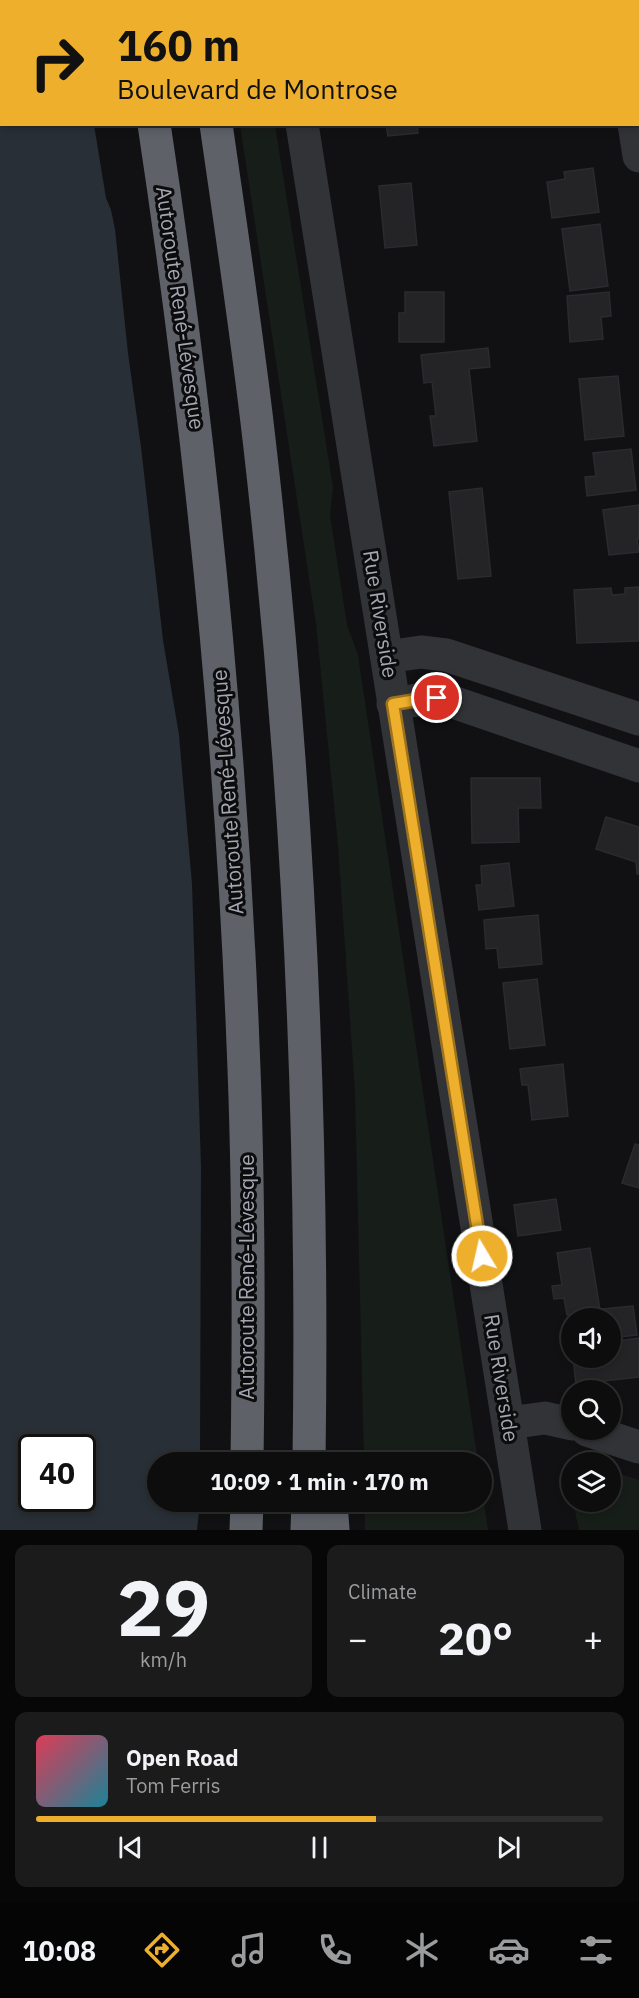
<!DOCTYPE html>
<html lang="en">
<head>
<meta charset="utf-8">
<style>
  :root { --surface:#0d0d0e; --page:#1b1b1c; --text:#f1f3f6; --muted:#9a9c9e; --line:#2d2d2e; --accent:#eeaf2d }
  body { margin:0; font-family:"IBM Plex Sans",sans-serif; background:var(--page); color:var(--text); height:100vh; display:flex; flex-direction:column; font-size:22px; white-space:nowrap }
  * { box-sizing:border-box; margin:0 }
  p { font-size:20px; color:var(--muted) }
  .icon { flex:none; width:33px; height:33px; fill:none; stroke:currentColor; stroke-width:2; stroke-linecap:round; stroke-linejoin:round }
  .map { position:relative; height:1530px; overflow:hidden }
  .sheet { display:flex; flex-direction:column; gap:15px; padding:15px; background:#070708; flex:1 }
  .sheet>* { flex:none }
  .guide { position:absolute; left:0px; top:0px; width:639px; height:126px; box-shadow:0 3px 9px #0003,0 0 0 2px var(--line); background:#eeaf2d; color:#111; overflow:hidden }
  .tools { position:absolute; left:561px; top:1308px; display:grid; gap:12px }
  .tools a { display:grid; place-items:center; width:60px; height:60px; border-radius:50%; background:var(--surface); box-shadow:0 3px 9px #0003,0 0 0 2px var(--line); font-size:30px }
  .speed { position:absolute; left:18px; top:1434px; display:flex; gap:12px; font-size:30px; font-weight:700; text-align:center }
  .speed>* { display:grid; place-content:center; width:78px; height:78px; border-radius:50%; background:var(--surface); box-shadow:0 3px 9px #0003,0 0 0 2px var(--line); line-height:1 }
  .speed .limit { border:3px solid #111; border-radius:9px; background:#fff; color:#111 }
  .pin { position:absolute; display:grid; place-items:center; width:51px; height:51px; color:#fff; margin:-26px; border:3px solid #fff; border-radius:50%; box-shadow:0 2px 6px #0007 }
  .me { position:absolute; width:66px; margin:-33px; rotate:351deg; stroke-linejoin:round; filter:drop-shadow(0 0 4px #0008) }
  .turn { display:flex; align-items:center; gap:21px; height:126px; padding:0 18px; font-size:27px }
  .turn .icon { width:78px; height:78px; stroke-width:2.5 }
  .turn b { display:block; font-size:42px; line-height:51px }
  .big { font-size:45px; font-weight:800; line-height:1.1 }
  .sheet .widget { flex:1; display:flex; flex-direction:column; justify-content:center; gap:9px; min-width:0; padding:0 21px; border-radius:12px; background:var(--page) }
  .sheet .dial { align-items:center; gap:0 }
  .dial b { font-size:78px; line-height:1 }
  .song { display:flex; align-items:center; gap:18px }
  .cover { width:72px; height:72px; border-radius:9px; background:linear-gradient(135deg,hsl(350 70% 55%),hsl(190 70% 35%)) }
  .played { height:6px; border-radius:3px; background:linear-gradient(90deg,var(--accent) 60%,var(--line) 60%) }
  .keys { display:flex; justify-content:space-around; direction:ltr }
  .heat { display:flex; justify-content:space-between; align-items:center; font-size:33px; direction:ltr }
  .sheet .tiles { flex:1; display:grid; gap:15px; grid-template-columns:1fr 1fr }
  .widget:last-child { grid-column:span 2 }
  .trip { position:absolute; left:147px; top:1452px; width:345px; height:60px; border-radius:30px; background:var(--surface); box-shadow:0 3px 9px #0003,0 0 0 2px var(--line); font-weight:800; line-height:60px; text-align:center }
  .menu { display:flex; height:96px; justify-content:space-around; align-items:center; background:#050506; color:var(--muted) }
  .menu .icon { width:42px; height:42px }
  .menu .current { color:var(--accent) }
  .menu b { font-size:27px; color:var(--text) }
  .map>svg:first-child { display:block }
</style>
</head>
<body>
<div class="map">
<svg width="639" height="1530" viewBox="0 0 639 1530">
  <rect width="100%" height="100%" fill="#111113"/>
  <g fill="#171d18">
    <path d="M240,125h35l58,362 -3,28 17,110 11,30 120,807h-114l-9,-369 -17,-248 -22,-221z"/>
    <path d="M611,1471l28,9v50h-60l-6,-28h37z"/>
    <path d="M482,1488l6,42h-123v-28h117z"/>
  </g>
  <path fill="#282f36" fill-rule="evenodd" d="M0,0h74v1l-72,1v122l92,1 12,73 5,12 4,19 13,124 13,94 22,193 16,95 13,149 9,283 -1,295h-42v40h42l-3,28h-197zM32,1448h50v50h-50z"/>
  <g fill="#242427" stroke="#2b2b2f" stroke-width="1.5">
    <path d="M386,124h31l1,9 -30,3z"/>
    <path d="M593,168l6,44 -47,6 -5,-36 18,-3 -1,-7z"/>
    <path d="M411,183l6,62 -32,3 -6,-62z"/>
    <path d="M600,224l8,62 -38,5 -8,-62z"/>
    <path d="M405,292h39v50h-45v-29h6z"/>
    <path d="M609,292l2,24 -10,1 2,22 -33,3 -3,-46z"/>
    <path d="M488,348l2,19 -21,2 8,72 -43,5 -4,-30h6l-4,-34 -8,1 -3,-28z"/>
    <path d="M618,376l6,60 -39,4 -6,-61z"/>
    <path d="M631,449l5,41 -49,6 -2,-19 11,-1 -3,-23z"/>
    <path d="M482,488l9,88 -33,3 -9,-87z"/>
    <path d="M639,505v34h-2l2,13 -30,3 -6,-45z"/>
    <path d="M639,587v54l-62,2 -3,-53 37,-2 1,7 13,-1v-6z"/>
    <path d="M471,778h69l1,30h-23l1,34 -47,1z"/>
    <path d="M606,817l33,10v47h-2l-1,-12 -40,-13z"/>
    <path d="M509,863l5,43 -35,4 -3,-25h6l-1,-19z"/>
    <path d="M538,915l4,49 -43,4 -2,-20 -11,1 -2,-29z"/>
    <path d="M537,979l8,66 -35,4 -7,-66z"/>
    <path d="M563,1064l5,52 -36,4 -4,-35h-6l-2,-16z"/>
    <path d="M635,1144l4,1v43l-17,-5z"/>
    <path d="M556,1199l5,31 -43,6 -4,-31z"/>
    <path d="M590,1248l10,62 -33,5 -3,-17 -10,1 -2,-13 10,-1 -5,-32z"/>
    <path d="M633,1306l4,29 -27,3v-20h-6l-1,-9z"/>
    <path d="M639,1338v39l-63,7 -3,-26h37v-16z"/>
  </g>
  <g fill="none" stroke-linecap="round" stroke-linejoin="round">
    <g stroke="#323337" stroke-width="33">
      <path d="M283,0v2"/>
      <path d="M442,0l4,2"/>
      <path d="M613,0l1,2"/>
      <path d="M638,68h1"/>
      <path d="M302,124l223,1406"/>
      <path d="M634,124l5,32"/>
      <path d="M387,657l34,-5 25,3 193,64"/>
      <path d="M393,704l36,-6 18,2 192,66"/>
      <path d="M509,1423l36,-5 27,6"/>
      <path d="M587,1430l52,17"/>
    </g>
    <g stroke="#5e6168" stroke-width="33">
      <path d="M130,0v2"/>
      <path d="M197,0v2"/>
      <path d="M154,124c46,305 77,612 89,920 6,139 6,279 4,418"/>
      <path d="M216,124c15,105 31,210 43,315 39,339 55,682 50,1023"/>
      <path d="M331,1502l2,28"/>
      <path d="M246,1530l1,-28"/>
      <path d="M307,1530l1,-28"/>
    </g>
  </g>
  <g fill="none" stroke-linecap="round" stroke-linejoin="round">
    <defs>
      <path id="route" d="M437,698h-8l-36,6 89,552"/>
    </defs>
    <use href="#route" stroke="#9b721d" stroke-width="15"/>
    <use href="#route" stroke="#eeaf2d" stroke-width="10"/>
  </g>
  <g text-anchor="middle" stroke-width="6" stroke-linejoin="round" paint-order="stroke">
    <g font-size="21" fill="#a3a7b3" stroke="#0c0c0d">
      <text transform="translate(180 308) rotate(82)" y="7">Autoroute René-Lévesque</text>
      <text transform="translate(380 614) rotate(81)" y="7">Rue Riverside</text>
      <text transform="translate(228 792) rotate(-94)" y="7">Autoroute René-Lévesque</text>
      <text transform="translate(247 1277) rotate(-90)" y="7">Autoroute René-Lévesque</text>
      <text transform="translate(501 1378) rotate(81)" y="7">Rue Riverside</text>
    </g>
  </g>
</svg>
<div class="tools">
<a><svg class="icon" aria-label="sound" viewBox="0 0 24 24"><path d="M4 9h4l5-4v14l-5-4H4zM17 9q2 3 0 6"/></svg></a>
<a><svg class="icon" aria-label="search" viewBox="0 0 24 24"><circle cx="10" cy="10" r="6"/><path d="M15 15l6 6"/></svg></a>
<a><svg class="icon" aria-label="layers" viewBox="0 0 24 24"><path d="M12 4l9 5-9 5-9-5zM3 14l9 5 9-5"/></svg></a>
</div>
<div class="speed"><div class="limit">40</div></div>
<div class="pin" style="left:437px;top:698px;background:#d93025"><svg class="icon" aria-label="arrive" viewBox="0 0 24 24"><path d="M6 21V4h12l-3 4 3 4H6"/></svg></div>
<svg class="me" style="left:482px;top:1256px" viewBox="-20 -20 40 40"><circle r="17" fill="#eeaf2d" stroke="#fff" stroke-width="3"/><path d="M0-11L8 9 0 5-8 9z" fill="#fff"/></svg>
<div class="trip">10:09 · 1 min · 170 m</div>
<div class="guide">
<div class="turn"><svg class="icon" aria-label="right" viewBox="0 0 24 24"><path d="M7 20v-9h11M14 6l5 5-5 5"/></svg><div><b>160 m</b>Boulevard de Montrose</div></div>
</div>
</div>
<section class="sheet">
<div class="tiles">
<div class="widget dial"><b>29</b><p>km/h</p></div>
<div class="widget"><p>Climate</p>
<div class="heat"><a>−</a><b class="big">20°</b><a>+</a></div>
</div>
<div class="widget">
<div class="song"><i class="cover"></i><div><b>Open Road</b><p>Tom Ferris</p></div></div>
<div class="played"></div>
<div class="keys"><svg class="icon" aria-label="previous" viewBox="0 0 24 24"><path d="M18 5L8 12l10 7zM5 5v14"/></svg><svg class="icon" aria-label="pause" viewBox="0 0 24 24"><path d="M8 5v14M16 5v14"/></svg><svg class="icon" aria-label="next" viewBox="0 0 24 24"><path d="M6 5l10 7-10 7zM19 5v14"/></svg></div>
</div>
</div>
</section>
<nav class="menu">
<b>10:08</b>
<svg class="icon current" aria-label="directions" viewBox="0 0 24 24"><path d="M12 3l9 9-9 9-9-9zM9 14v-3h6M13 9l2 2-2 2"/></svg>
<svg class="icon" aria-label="music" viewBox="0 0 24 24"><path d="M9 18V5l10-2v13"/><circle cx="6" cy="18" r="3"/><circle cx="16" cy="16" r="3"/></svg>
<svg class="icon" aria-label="phone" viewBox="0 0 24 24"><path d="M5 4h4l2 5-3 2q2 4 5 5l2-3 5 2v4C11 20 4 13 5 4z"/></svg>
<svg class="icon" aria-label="climate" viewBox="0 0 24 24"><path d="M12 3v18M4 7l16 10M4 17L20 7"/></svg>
<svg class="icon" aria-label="car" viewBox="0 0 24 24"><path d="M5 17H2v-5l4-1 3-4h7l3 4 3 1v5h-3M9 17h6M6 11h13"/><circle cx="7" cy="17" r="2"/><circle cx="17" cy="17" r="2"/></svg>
<svg class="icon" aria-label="filters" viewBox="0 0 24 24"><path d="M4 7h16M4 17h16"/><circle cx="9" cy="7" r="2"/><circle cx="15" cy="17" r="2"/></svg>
</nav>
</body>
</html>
